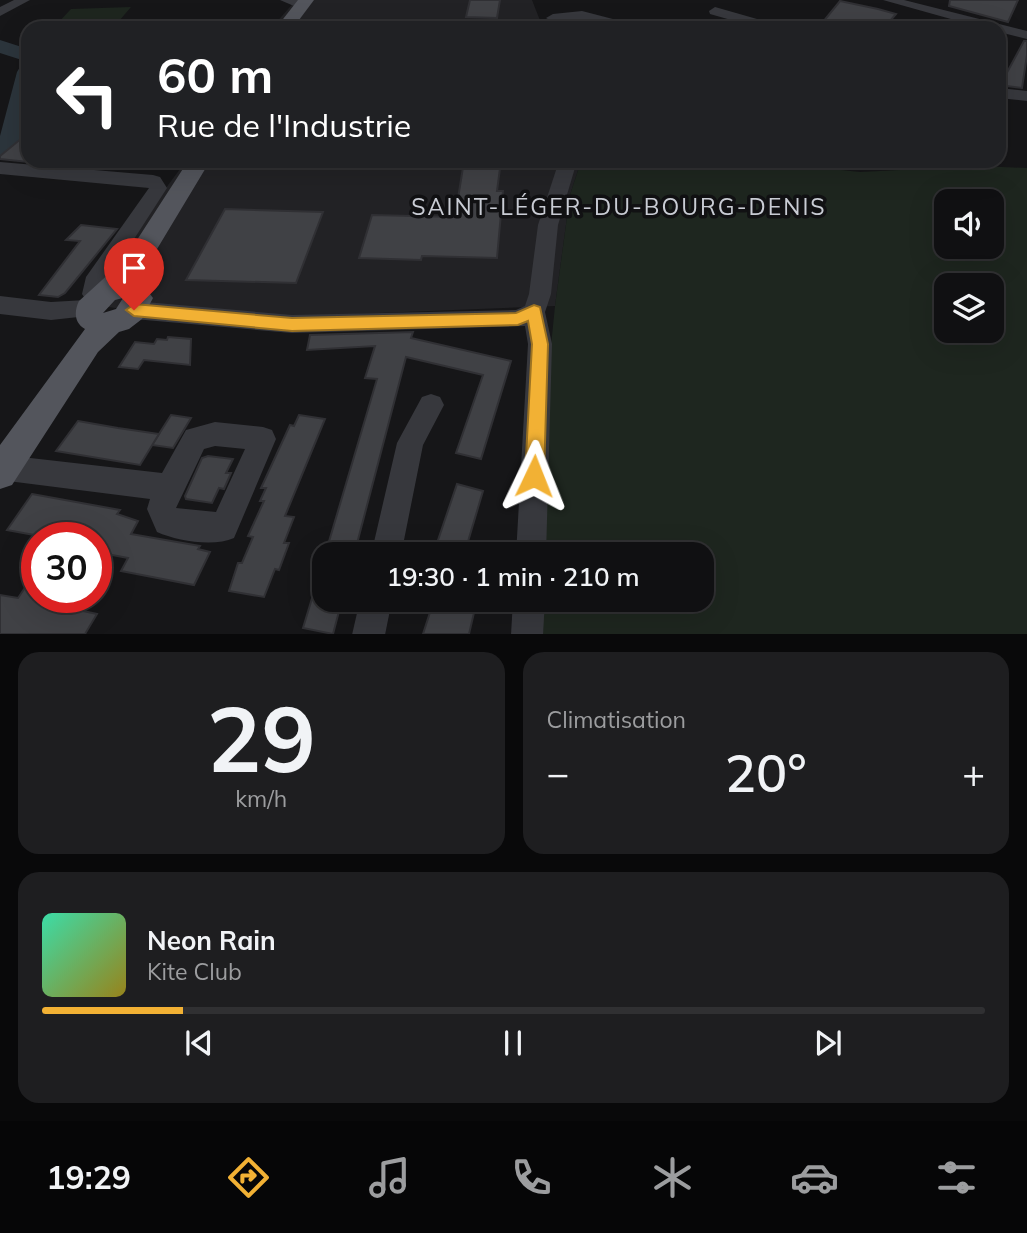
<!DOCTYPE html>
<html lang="fr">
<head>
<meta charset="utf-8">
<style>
  :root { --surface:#101012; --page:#1e1e20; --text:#f1f3f6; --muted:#9c9d9f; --line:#303032; --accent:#f2b134 }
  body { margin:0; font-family:Mulish,sans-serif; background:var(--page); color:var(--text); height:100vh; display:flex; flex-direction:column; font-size:26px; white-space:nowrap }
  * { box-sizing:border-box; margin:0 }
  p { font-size:23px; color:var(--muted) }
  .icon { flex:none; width:38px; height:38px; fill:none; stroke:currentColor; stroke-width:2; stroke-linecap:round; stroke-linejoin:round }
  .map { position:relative; height:634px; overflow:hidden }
  .panel { display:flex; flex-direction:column; gap:18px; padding:18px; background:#09090a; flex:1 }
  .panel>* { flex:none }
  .banner { position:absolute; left:21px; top:21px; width:985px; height:147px; border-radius:21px; box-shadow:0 7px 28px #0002,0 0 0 2px var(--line); background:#202124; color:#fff; overflow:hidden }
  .tools { position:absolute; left:934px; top:189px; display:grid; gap:14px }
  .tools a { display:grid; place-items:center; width:70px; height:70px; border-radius:14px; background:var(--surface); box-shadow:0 7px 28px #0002,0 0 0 2px var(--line); font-size:35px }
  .speed { position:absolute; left:21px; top:522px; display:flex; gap:14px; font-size:35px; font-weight:700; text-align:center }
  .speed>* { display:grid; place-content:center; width:91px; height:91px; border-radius:50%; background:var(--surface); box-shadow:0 7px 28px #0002,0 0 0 2px var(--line); line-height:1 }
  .speed .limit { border:10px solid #d22; background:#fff; color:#111 }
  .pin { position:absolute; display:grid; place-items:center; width:60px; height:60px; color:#fff; margin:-72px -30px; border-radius:50% 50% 50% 0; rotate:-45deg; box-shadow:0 0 7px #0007 }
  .pin .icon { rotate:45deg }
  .me { position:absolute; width:77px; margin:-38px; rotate:2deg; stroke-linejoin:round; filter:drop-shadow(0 0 5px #0008) }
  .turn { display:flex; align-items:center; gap:24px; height:147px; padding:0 21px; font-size:32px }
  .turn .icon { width:91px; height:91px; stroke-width:2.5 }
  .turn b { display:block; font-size:49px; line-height:60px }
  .big { font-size:52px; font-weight:600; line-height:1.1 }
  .panel .tile { flex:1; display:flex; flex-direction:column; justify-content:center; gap:10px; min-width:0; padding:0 24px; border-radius:21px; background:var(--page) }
  .panel .dial { align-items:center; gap:0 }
  .dial b { font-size:91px; line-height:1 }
  .song { display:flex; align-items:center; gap:21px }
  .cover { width:84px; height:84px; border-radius:10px; background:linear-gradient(135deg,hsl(160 70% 55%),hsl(50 70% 35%)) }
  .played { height:7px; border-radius:4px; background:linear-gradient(90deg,var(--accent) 15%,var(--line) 15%) }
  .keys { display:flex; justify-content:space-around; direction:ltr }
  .heat { display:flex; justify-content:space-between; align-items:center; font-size:38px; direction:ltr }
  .panel .tiles { flex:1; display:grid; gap:18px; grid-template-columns:1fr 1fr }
  .tile:last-child { grid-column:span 2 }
  .trip { position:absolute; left:312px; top:542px; width:402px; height:70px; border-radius:21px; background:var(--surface); box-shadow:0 7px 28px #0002,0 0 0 2px var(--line); font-weight:600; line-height:70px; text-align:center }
  .tabs { display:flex; height:112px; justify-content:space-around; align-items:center; background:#060607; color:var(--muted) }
  .tabs .icon { width:49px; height:49px }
  .tabs .current { color:var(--accent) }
  .tabs b { font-size:32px; color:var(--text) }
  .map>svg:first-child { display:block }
</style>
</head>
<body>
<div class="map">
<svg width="1027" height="635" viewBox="0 0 1027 635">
  <rect width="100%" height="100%" fill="#161618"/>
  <g fill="#222225">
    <path d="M296,0h236l11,28h-401l6,-9 127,5z"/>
    <path d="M186,161h395l-11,34 -15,111 -276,11 -164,-9 -34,-6z"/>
  </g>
  <g fill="#1e261f" fill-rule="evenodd">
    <path d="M131,7l-12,14 -61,2 13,-14z"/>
    <path d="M581,161h177l102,11 119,-6 48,2v466l-505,1 4,-35h176v-45h-172l25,-249 15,-111zM947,201h45v46h-45zM947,285h45v46h-45z"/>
  </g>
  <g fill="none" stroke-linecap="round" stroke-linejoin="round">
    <g fill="#2c353c" fill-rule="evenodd">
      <path d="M0,40l28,9v13l-28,-9z"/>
      <path d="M28,65c0,30 10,83 -28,93v-22l17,-64 3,-5z"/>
    </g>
  </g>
  <g fill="#404145" stroke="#303034" stroke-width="2">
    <path d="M470,0h30l-3,18 -31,-1z"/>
    <path d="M950,0h68l-10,22 -59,-16z"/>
    <path d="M840,1l38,8 18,5 -12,14h-66z"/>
    <path d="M1024,41h3v14l-5,33 -23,-3 2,-8 3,1z"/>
    <path d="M28,133v29l-28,-3v-3z"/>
    <path d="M464,161h37l-4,30h6l-6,67 -75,-2 -1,4 -62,-2 13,-43 83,2z"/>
    <path d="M225,209l98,3 -27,71 -110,-3z"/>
    <path d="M81,225l36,4 -52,64 -7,4 -19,-2 41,-54 -14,-1z"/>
    <path d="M413,332l-2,6 100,23 -30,98 -25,-6 27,-78 -77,-18 -52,198h-29l52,-176 -12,-1 10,-32 -68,4 3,-15z"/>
    <path d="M168,337l23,2 -1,26 -46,-5 -6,9 -19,-2 16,-25 19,2 3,-5 10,1z"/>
    <path d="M171,415l20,3 -18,30 -21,-3z"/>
    <path d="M299,415l26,4 -40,97 9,1 -10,26h5l-10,27 -4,-1 -11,28 -35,-6 9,-28h4l11,-26 -5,-1 16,-35h-4l6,-13h-5l29,-63 4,1z"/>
    <path d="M78,421l40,7 41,6 -19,31 -84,-14z"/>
    <path d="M208,456l25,3 -7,14h5l-7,16 -5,-1 -7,15 -26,-4 -1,-3 17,-38z"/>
    <path d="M457,484l26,7 -19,64 -29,-6z"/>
    <path d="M32,494l88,16 -3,4 21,7 -7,13 69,12 -2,3 12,3 -16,33 -73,-14 7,-13 -32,-6v-15h-51l-38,-7z"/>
    <path d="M37,570v27h7l-3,5 56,12 -12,20h-85v-39l18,3z"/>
    <path d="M320,572l4,1v27h18l-9,34 -30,-6z"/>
    <path d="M434,600h43l-8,34h-46z"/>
  </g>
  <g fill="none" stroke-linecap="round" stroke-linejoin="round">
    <g fill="#37383d" fill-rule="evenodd">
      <path d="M14,0h16l-30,16v-9z"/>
      <path d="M280,0h19l8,5 -6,4z"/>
      <path d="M883,0h21l123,31v8l-28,-7v-4h-16z"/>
      <path d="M715,7l63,18 2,3h-21l-49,-14 -1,-3z"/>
      <path d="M582,11l54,14 2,3h-22l-34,-9 -29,3 -7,-4 7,-4z"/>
      <path d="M999,88l28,3v10l-28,-3z"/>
      <path d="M559,161h18l-19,64 -7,69 -6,18 7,32 -6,211h-30l12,-211 -3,-18 -233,7 -158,-14 -8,-3 -3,-6 3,-6 8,-3 158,14 224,-5 9,-4 4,-12 9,-69z"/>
      <path d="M0,162l153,13 7,2 7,11 -62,96 -1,6 6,7 -3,6 -9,2 2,4 -3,6 -46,5 -51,-6v-18l51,6 35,-2 -4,-6 4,-17 63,-89 -149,-14z"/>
      <path d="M431,394l9,3 4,8 -21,40 -22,110h-30l26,-112 25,-46z"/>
      <path d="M215,422l48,5 9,3 4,9 -42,99c-20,9 -57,3 -77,-6l-10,-23 3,-10 -150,-19v-24l4,-1 158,18 24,-43zM215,446l30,3 -29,63 -40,-4 28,-59z"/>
      <path d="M360,600h32l-7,35h-33z"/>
      <path d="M513,600h32l-2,35h-32z"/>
    </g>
    <g fill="#53555c" fill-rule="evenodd">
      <path d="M298,0h16l-21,28h-17z"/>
      <path d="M188,161h22l-68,113 -6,6 5,2 12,16 -11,21 -13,10 -10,3 -21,20 -86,133 -12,4v-44l85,-116c-11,-6 -11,-18 -6,-28l45,-41zM123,298l-7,11 -13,4 12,-13z"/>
    </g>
  </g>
  <path fill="#f2b134" stroke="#9d7322" stroke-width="2" d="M134,304l158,14 224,-5 18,-8 6,2 8,37 -4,132 -3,6 -7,3 -7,-3 -2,-6 7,-132 -4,-23 -10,4 -226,6 -158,-15 -8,-6z"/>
  <g text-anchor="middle" stroke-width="7" stroke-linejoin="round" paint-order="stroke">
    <g font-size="23" letter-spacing="2" fill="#c9ccd4" stroke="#111113">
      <text x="619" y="215">SAINT-LÉGER-DU-BOURG-DENIS</text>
    </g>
  </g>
</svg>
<div class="tools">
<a><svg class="icon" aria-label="sound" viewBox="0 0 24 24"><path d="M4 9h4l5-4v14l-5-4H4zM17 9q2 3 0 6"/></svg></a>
<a><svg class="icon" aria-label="layers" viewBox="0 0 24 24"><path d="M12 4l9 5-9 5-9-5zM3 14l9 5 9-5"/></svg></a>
</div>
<div class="speed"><div class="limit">30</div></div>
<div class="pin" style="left:134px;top:310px;background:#d93025"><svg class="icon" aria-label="arrive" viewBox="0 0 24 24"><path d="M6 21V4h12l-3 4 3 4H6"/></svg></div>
<svg class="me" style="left:534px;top:476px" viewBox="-20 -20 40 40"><path d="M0-17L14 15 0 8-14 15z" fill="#f2b134" stroke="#fff" stroke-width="4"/></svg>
<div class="trip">19:30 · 1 min · 210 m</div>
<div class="banner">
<div class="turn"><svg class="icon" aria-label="left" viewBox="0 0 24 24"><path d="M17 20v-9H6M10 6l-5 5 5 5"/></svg><div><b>60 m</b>Rue de l'Industrie</div></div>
</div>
</div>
<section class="panel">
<div class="tiles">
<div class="tile dial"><b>29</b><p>km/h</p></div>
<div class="tile"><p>Climatisation</p>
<div class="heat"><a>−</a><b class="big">20°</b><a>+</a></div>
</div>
<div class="tile">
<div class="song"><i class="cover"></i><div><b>Neon Rain</b><p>Kite Club</p></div></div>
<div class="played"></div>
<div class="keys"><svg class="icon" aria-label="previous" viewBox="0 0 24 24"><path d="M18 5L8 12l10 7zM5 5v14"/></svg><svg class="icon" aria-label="pause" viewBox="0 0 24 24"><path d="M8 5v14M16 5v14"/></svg><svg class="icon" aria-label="next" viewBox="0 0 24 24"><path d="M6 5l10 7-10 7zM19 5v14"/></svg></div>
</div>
</div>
</section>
<nav class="tabs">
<b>19:29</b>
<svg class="icon current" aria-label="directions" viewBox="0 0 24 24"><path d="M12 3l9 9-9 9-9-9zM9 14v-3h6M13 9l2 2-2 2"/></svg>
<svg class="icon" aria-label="music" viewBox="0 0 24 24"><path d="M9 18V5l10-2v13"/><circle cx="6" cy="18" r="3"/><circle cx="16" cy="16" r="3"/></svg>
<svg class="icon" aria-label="phone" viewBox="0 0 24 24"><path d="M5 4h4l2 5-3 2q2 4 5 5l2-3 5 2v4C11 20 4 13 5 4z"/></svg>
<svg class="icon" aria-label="climate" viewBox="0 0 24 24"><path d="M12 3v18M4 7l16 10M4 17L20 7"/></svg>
<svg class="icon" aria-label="car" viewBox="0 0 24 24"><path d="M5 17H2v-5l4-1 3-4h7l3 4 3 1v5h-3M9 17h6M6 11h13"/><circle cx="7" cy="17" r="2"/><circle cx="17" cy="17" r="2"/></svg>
<svg class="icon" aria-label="filters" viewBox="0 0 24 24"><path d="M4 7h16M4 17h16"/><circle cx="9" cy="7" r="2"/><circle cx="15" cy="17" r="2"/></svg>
</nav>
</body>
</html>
